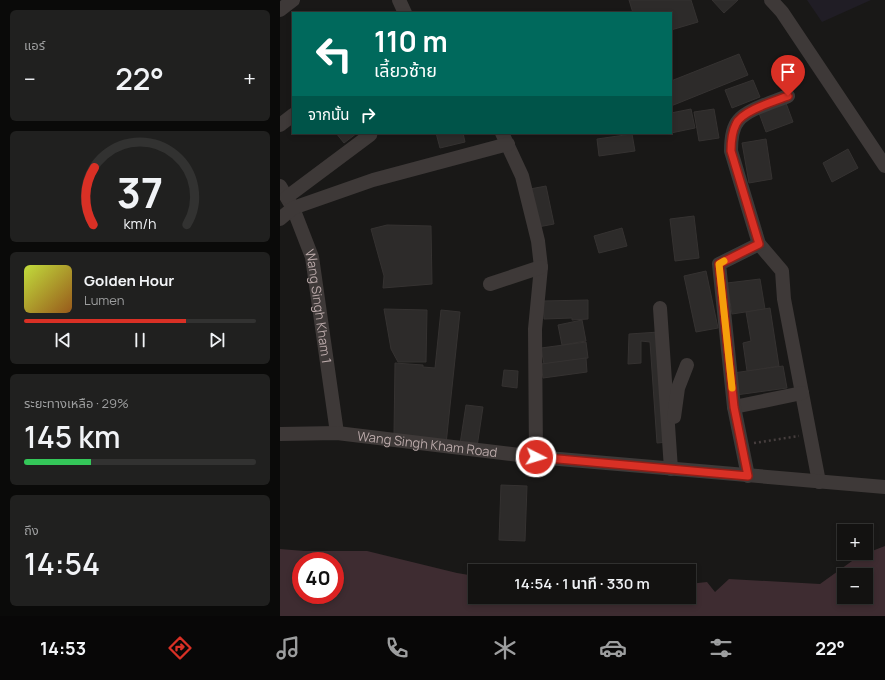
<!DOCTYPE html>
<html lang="th">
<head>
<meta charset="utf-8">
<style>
  :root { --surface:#131211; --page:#20201f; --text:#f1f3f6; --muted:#9d9e9f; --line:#323231; --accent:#d93025 }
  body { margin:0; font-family:Manrope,"Noto Sans Thai",sans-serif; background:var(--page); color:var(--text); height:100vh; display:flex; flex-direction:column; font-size:15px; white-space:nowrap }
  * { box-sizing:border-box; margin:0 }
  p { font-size:13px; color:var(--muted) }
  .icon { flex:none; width:22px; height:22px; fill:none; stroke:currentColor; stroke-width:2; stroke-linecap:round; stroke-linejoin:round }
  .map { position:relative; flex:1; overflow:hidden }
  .sheet { display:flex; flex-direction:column; gap:10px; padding:10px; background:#0a0a09; width:280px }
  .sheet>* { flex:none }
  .guide { position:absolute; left:12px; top:12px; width:380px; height:122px; border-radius:0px; box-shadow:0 2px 6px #0003,0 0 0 1px var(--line); background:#00695c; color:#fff; overflow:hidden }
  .fabs { position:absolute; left:557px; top:524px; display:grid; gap:8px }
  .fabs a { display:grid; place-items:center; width:36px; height:36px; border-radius:0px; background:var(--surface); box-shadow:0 2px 6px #0003,0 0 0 1px var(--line); font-size:20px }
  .speed { position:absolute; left:12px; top:552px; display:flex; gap:8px; font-size:20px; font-weight:700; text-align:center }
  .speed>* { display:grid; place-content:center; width:52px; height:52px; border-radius:50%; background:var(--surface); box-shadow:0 2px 6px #0003,0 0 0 1px var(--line); line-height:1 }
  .speed .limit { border:6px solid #d22; background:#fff; color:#111 }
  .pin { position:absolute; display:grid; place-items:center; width:34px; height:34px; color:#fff; margin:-41px -17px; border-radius:50% 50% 50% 0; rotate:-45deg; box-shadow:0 0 4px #0007 }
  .pin .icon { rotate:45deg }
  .me { position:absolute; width:44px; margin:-22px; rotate:95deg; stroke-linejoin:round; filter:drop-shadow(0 0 3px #0008) }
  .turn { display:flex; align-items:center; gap:14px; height:84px; padding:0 16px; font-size:18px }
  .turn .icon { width:52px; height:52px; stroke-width:2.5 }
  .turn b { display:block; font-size:28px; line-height:34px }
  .then { display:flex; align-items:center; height:38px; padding:0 16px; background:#0003; gap:8px; font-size:15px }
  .big { font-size:30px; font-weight:600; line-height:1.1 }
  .sheet .tile { flex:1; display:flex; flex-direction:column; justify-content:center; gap:6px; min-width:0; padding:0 14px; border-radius:6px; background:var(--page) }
  .sheet .dial { align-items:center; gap:0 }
  .dial svg { height:104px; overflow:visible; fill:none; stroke:var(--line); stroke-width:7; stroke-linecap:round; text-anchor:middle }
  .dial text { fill:var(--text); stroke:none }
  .song { display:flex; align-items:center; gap:12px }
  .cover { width:48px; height:48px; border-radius:6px; background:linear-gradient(135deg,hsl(70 70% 55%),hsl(30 70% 35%)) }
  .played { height:4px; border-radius:2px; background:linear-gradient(90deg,var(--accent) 70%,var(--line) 70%) }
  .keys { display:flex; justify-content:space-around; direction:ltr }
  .heat { display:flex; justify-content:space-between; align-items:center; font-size:22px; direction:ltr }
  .charge { height:6px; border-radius:3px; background:linear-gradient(90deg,#34c759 29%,var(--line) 0) }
  .trip { position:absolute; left:188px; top:564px; width:228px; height:40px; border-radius:0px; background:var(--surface); box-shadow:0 2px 6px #0003,0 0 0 1px var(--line); font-weight:600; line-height:40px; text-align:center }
  .tabs { display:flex; height:64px; justify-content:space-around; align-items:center; background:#080707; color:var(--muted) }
  .tabs .icon { width:28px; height:28px }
  .tabs .on { color:var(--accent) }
  .tabs b { font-size:18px; color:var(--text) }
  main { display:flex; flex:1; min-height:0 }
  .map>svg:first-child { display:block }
</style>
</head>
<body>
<main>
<section class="sheet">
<div class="tile"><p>แอร์</p>
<div class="heat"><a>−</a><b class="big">22°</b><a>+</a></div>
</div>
<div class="tile dial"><svg viewBox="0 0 100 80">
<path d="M14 69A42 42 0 1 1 86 69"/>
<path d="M14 69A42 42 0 0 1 15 25" stroke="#d93025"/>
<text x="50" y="56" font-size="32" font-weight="700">37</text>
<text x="50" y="72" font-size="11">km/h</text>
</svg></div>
<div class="tile">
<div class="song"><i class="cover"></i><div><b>Golden Hour</b><p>Lumen</p></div></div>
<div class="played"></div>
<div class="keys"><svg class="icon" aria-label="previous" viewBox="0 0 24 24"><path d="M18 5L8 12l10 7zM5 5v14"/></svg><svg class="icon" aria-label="pause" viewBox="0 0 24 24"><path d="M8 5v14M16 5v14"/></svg><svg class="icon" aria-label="next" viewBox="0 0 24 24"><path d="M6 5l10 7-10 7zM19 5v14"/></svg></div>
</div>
<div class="tile"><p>ระยะทางเหลือ · 29%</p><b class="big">145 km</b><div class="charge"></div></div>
<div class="tile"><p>ถึง</p><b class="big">14:54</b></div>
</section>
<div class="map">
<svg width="605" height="616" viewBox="0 0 605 616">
  <rect width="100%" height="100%" fill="#191817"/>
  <path fill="#201d25" d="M527,0h64l-49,22z"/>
  <path fill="#3e2c31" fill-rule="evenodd" d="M605,546v70h-605v-67l24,2h63l90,22 18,3v21h214v-13l18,-2 8,10 14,-13 91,5 39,-28zM21,561h34v34h-34zM564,575h22v22h-22z"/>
  <g fill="#2d2b2a" stroke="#353231">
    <path d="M349,0h62l7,22 -27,8v-17h-38z"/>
    <path d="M432,0h26l-14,13z"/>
    <path d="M459,54l9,21 -77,31v-25z"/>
    <path d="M473,80l7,17 -28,11 -7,-18z"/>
    <path d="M506,103l7,19 -27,10 -7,-19z"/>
    <path d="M411,109l4,19 -24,5v-20z"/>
    <path d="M434,109l5,29 -20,3 -5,-29z"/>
    <path d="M56,133h21l-13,10z"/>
    <path d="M156,133h27l2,9 -25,6z"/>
    <path d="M352,134l3,17 -36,5 -2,-17z"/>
    <path d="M486,139l6,40 -23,4 -7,-40z"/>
    <path d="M568,149l10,19 -26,14 -9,-19z"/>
    <path d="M266,186l8,38 -16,3 -8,-38z"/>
    <path d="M414,216l5,42 -24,3 -5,-42z"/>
    <path d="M107,225l44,1 1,58 -49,4 1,-12 -13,-47z"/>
    <path d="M342,228l5,18 -28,7 -5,-17z"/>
    <path d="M426,271l12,57 -22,4 -12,-56z"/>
    <path d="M480,279l5,30 -33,5 -5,-31z"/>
    <path d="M308,300v19l-16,1v-2l-28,1 -1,-18z"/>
    <path d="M490,308l9,58 -32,5 -4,-28 8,-2 -5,-29z"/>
    <path d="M104,309l43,1 -1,52h-28l-7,-13z"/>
    <path d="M161,310l19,2 -14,132 -52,-10 1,-71 28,2v2l12,1z"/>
    <path d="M302,320l4,21 -24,4 -4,-20z"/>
    <path d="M379,332l9,110 -11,1 -7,-101 -9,-1v22l-13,1 1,-30z"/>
    <path d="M306,342l2,16 -44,6 -3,-16z"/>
    <path d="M306,358l1,14 -44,6 -2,-14z"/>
    <path d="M503,366l4,22 -51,7 -3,-22z"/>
    <path d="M224,370l14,1 -1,17 -15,-2z"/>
    <path d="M186,405l17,2 -6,40 -17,-3z"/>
    <path d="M221,485l26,1 -2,55 -26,-1z"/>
  </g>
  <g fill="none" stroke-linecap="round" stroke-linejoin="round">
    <path stroke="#463e3e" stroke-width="2.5" stroke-dasharray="2 3" stroke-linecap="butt" d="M474,443l45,-7"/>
    <g stroke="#3e3938" stroke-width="14">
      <path d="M119,0l6,13"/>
      <path d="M491,0l11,12 103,154"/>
      <path d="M0,10l13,-10"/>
      <path d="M508,96c-14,6 -41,13 -50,25 -6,7 -7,21 -7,30l28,93 23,27 2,28 35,183"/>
      <path d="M0,125l13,-10"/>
      <path d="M222,133l20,43 16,65 3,26 -6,62 1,128"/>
      <path id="s1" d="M0,186l13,22 19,49 25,176"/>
      <path d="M7,197l83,-62 -1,-2"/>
      <path d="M0,219l13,-11 80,-28 135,-36"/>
      <path d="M210,284l51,-17"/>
      <path d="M380,308l11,161"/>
      <path d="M454,407l68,-14"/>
      <path d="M394,417l4,-29 9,-23"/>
      <path id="s2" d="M0,434l57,-1 199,24 349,30"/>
      <path d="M468,476l-14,-69 -15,-143 40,-20"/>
    </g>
  </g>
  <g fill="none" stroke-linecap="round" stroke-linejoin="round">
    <defs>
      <path id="route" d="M256,457l212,19 -14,-69 -15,-143 40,-20 -28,-93c0,-9 1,-19 5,-27 5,-13 39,-23 52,-28"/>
    </defs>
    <use href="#route" stroke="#8d1f18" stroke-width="10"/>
    <use href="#route" stroke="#d93025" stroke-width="7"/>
    <path stroke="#f59e0b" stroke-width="7" d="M444,261l-5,3 13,124"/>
  </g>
  <g text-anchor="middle" stroke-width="4" stroke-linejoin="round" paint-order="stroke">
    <g font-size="13" fill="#baa9a9" stroke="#141312">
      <text dy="5" stroke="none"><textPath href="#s1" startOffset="128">Wang Singh Kham 1</textPath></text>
      <text dy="5" stroke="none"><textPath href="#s2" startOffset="148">Wang Singh Kham Road</textPath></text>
    </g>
  </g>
</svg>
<div class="fabs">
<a>+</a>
<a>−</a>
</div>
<div class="speed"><div class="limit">40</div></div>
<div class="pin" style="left:508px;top:96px;background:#d93025"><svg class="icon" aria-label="arrive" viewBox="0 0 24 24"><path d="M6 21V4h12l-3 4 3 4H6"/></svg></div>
<svg class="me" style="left:256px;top:457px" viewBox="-20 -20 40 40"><circle r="17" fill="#d93025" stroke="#fff" stroke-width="3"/><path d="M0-11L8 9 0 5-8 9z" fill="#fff"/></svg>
<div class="trip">14:54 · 1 นาที · 330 m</div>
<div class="guide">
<div class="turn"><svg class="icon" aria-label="left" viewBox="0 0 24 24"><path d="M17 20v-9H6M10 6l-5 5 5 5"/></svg><div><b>110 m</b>เลี้ยวซ้าย</div></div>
<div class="then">จากนั้น<svg class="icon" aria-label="right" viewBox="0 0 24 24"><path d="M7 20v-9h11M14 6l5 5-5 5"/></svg></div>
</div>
</div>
</main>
<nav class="tabs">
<b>14:53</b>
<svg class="icon on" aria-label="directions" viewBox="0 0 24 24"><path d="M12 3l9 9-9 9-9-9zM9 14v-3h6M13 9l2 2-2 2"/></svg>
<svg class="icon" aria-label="music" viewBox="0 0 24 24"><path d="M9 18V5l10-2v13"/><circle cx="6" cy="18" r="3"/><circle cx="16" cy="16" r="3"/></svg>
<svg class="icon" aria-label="phone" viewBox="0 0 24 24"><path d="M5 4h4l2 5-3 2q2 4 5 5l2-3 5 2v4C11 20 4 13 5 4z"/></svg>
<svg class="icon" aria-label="climate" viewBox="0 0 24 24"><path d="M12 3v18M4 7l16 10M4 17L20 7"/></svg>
<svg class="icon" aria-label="car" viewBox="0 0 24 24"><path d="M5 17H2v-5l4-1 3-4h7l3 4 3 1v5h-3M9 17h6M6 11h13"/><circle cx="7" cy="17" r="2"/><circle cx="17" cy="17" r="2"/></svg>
<svg class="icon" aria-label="filters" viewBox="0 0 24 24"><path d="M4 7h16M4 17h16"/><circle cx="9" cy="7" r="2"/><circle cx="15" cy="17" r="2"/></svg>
<b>22°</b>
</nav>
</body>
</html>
